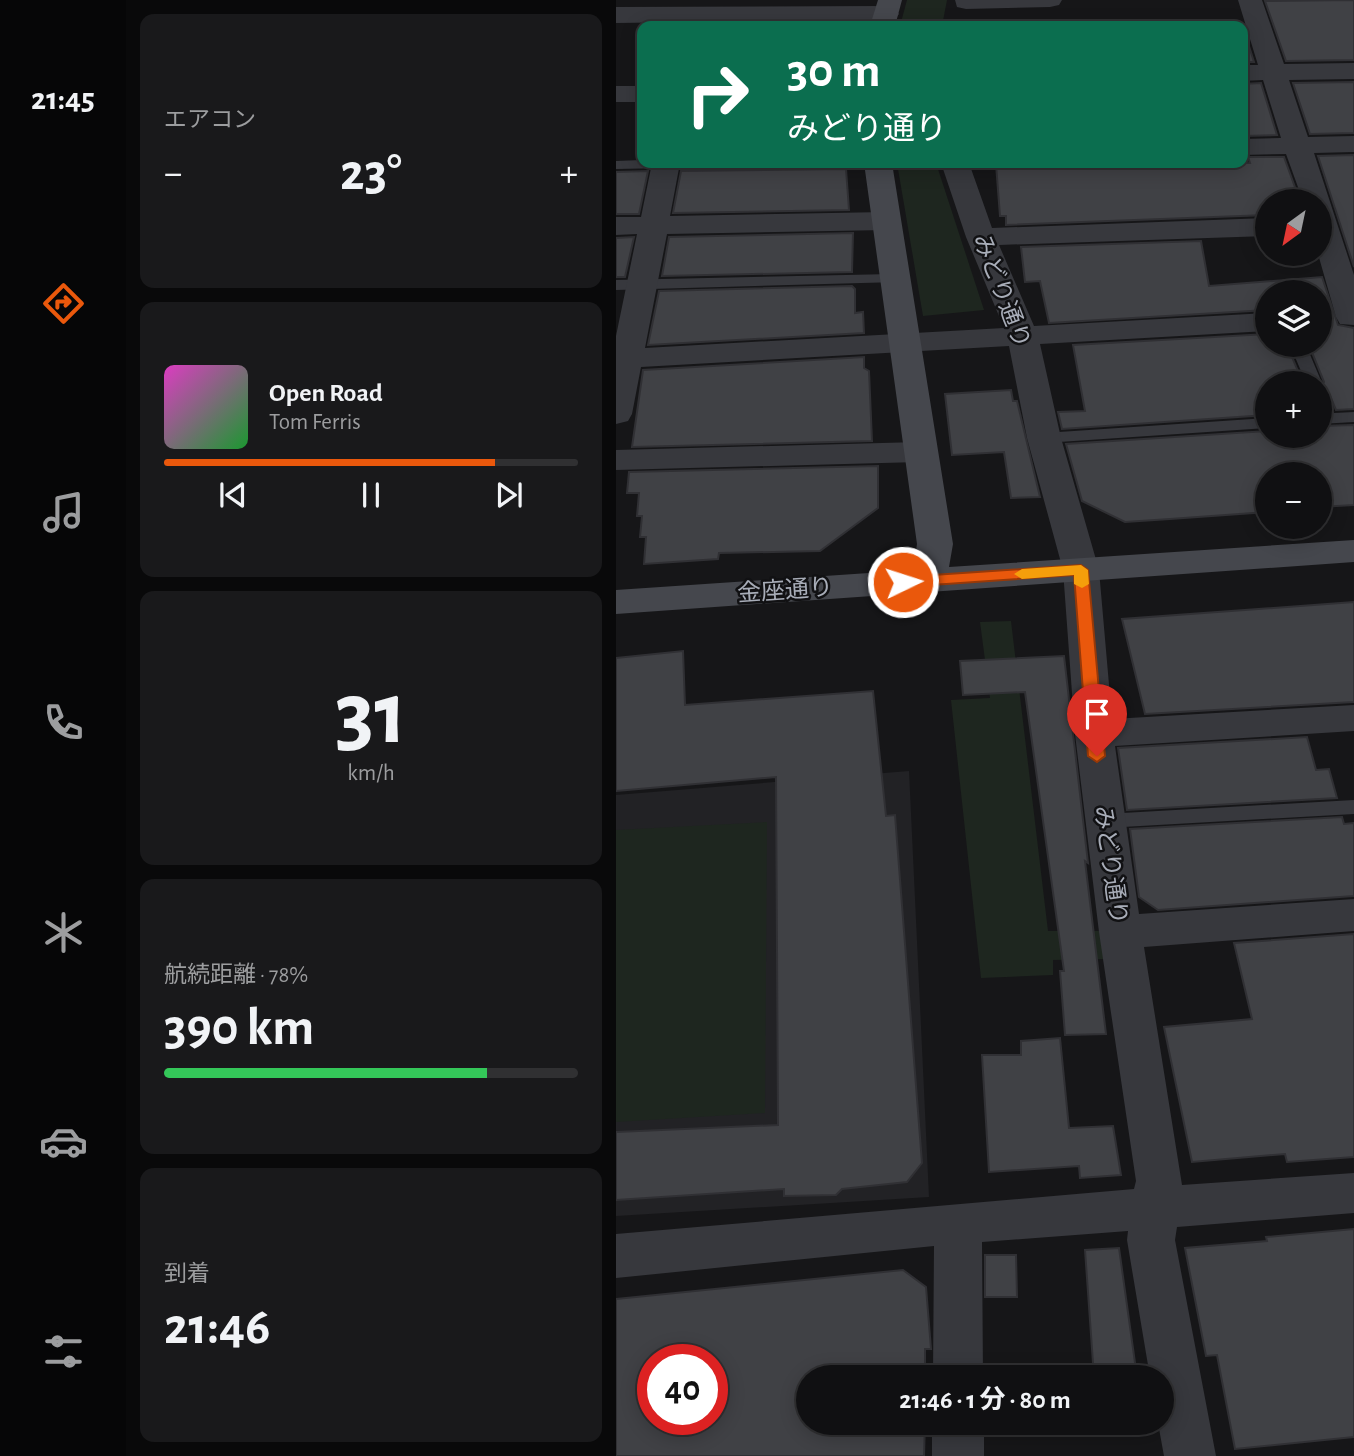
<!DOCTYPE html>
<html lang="ja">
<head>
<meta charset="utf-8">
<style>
  :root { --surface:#101012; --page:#19191b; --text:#f1f3f6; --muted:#9c9d9f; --line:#303032; --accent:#ea580c }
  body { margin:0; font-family:"Alegreya Sans","Noto Sans JP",sans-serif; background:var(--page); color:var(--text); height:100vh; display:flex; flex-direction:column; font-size:26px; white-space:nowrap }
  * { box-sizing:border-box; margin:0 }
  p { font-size:23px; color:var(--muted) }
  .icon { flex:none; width:38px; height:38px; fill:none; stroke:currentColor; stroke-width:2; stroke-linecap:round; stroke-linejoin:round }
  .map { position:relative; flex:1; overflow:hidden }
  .sheet { display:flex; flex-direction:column; gap:14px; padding:14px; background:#09090a; width:490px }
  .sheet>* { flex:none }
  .top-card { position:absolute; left:21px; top:21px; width:611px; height:147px; border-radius:14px; box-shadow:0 4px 18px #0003,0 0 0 2px var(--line); background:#0b6e4f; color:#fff; overflow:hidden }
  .needle { width:46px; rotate:213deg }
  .tools { position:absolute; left:639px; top:189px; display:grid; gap:14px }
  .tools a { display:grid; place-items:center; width:77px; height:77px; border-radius:50%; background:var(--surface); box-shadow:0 4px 18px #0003,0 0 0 2px var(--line); font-size:35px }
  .speed { position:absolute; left:21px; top:1344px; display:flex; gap:14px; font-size:35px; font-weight:700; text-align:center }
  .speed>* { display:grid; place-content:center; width:91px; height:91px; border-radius:50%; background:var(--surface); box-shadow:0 4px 18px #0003,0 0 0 2px var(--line); line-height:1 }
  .speed .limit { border:10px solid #d22; background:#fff; color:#111 }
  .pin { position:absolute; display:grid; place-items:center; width:60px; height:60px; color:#fff; margin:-72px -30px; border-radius:50% 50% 50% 0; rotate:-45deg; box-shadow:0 0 7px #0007 }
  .pin .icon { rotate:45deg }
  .me { position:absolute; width:77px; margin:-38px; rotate:86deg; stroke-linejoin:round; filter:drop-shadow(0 0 5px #0008) }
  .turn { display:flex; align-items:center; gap:24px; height:147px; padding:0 35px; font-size:32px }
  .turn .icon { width:91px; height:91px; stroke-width:2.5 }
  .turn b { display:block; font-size:49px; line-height:60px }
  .big { font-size:52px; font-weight:700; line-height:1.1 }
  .sheet .tile { flex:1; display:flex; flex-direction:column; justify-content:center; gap:10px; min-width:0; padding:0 24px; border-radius:14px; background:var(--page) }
  .sheet .dial { align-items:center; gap:0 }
  .dial b { font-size:91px; line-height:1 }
  .song { display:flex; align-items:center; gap:21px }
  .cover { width:84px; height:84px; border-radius:10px; background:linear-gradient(135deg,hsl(310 70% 55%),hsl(130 70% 35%)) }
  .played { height:7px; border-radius:4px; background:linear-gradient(90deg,var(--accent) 80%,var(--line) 80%) }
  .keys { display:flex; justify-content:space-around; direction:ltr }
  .heat { display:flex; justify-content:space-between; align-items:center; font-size:38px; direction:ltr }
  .charge { height:10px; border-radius:5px; background:linear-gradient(90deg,#34c759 78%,var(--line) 0) }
  .trip { position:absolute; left:180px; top:1365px; width:378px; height:70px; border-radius:35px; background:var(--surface); box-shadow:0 4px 18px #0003,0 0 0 2px var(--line); font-weight:700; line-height:70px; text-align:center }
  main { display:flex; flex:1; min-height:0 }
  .menu { display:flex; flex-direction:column; width:126px; justify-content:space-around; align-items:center; background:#060607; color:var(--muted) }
  .menu .icon { width:49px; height:49px }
  .menu .active { color:var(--accent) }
  .menu b { font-size:32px; color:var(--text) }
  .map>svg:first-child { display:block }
</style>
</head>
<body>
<main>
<nav class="menu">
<b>21:45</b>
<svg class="icon active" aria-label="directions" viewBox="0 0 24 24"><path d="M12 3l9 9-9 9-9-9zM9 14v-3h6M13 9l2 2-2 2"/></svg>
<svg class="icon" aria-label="music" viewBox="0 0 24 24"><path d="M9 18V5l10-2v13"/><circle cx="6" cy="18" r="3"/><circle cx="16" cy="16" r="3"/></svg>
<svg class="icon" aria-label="phone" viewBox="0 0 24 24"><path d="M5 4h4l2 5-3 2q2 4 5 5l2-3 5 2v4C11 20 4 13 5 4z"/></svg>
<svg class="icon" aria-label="climate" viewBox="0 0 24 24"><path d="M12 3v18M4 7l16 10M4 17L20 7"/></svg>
<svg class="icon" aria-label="car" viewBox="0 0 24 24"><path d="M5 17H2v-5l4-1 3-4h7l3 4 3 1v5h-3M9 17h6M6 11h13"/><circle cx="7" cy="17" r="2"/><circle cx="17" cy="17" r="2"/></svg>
<svg class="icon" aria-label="filters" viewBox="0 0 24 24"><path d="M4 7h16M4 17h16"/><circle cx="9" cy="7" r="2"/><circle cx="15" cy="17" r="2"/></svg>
</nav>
<section class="sheet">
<div class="tile"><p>エアコン</p>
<div class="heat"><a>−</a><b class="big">23°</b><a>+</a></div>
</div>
<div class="tile">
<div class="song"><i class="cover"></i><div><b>Open Road</b><p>Tom Ferris</p></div></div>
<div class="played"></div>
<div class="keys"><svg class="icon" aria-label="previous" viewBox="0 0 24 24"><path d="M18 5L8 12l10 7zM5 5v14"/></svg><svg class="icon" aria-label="pause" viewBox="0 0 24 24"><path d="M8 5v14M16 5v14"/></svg><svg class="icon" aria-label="next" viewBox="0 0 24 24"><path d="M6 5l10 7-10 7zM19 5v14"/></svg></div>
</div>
<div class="tile dial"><b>31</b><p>km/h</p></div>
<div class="tile"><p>航続距離 · 78%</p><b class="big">390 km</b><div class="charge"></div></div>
<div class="tile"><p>到着</p><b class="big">21:46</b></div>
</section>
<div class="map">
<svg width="738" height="1456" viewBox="0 0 738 1456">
  <rect width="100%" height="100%" fill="#161618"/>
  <path fill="#222225" d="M293,771l20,426 -313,19v-421z"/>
  <g fill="#1e261f">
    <path d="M291,0h40l-5,26h-42z"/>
    <path d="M281,163h39l48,147 -61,6z"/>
    <path d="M395,621l37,310h55l4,28 -54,1v15l-72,3 -30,-278 39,-2 -10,-76z"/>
    <path d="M151,822l-2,291 -149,9v-292z"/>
  </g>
  <g fill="#404145" stroke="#303034" stroke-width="2" fill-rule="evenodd">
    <path d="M738,0v60l-68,1 -21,-60z"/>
    <path d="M626,24l12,38h-12z"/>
    <path d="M738,82v51l-44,1 -17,-51z"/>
    <path d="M645,83l16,52 -33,1 -2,-52z"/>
    <path d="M738,155v112l-36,-111z"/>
    <path d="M632,157h36l16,44h-33v14l-261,10v-9h-6l-4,-52 254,-1z"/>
    <path d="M230,169l3,41 -176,3 8,-42z"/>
    <path d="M32,171l-9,43h-23v-42z"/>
    <path d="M237,233l-1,39 -190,4 7,-39z"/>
    <path d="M18,237l-9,40h-9v-39z"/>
    <path d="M585,241l8,45 113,-9 16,48 16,3v81l-18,1 -6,-14 -10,-7 4,-7 -15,-37h11v-53h-53v18l-218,13 -9,-42 -15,1 -4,-35z"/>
    <path d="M236,286l3,3v24l8,-1 1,21 -216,12 11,-54z"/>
    <path d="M651,334v11h20l16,38h-36v32l-205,14 -4,-17 27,-1 -12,-66z"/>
    <path d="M248,357v11l5,3 3,70 -240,6 11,-77z"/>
    <path d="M395,390l2,11h4l23,96 -29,1 -7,-46 -52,3 -7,-61z"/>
    <path d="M738,425v80l-34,2v-33h-53v38l-97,7 -45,3 -43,-21 -16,-57 201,-13v5h53v-10z"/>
    <path d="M262,466v42l-58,43 -101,2 -1,6 -74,5 2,-27h-6l2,-21h-5l2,-23h-12l2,-21z"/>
    <path d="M738,602v100l-209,12 -23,-95z"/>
    <path d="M67,651l2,54 188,-14 13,125 9,-1 27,348 -15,19 -65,7 -6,6 -52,1v-7l-168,11v-68l162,-7 -2,-348 -160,14v-133z"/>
    <path d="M448,656l24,207 -3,-2 21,173 -41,1 -5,-64h4l-39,-279 -62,3 -3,-34z"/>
    <path d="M691,737l9,33 13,-1 8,29 -210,12 -9,-62z"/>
    <path d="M726,817l2,7 10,-1v73l-196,14 -19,-13 -9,-68z"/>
    <path d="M738,934v223l-67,5 -2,-8 -93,8 -28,-135 88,-8 -18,-76z"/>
    <path d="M444,1038l9,90 44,-2 8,49 -41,3 -1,-12 -90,6 -7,-117h39v-14z"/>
    <path d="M738,1229v208l-119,12 -18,-94 -11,1 -21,-108 82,-7 -1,-4z"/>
    <path d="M503,1248l18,129h-43l-9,-127z"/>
    <path d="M369,1255h31l1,42h-32z"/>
    <path d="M287,1270l23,17 5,62h-6v28h-117v46h117l-1,33h-308v-157zM37,1360h59v59h-59z"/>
  </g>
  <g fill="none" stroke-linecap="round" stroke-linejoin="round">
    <g fill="#37383d" fill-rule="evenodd">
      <path d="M26,160v3h83l-7,4 -102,2v-8z"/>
      <path d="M277,274l8,5 -3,3 -282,8v-10z"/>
      <path d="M674,345h16l16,38 -2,3v-3h-14z"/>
      <path d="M704,392l8,5 6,16 20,-1v10l-34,2z"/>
      <path d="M651,418v10l-223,15 -8,-5 8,-5z"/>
      <path d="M738,800v14l-249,14 -7,-2 -3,-5 3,-5 7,-2z"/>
    </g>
    <g fill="#37383d" fill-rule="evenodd">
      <path d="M339,0h107l-3,5 -9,2 -84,2 -9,-2z"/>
      <path d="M622,0h24l22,64 70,-1v16l-65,1 19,57 46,-1v16l-40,1 40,122v50l-14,-1 -4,-7 -18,-63 2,-53h-17l-17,-47 -44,1v-16l39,-1 -18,-58 -21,1v-16h16z"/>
      <path d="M270,6l9,3 4,5 -4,5 -279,4v-16z"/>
      <rect x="0" y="86" width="26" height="16"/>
      <path d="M36,163h28l-10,53 216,-4 10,3 4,6 -4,6 -10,3 -219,4 -22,114 359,-20 -38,-91 -25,-74h28l23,65 275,-10v18l-268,9 35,81 233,-13v18l-227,13 21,94 38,132 13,149 242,-14v26l-239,15 24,168 215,-15v32l-210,16 38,238 172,-12v40l-177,14 -2,13 41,216h-52l-6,-33h4v-46h-12l-23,-137 1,-9 -146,11 1,135h-50l1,-131 -318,32v-44l518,-45 2,-8 -37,-249 -24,-198 -12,-164 -36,-132 -18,-92 -368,21 -9,47 -4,7 -12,3v-88l21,-102 -21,1v-18h25z"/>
      <path d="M303,442l12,3 5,7 -5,7 -12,3 -303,8v-20z"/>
      <rect x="316" y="1423" width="52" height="33"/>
    </g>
    <g fill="#45474d" fill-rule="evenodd">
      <path d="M262,0h24l-7,26h-25z"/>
      <path d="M248,163h28l61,381 -4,23 405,-27v22l-738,52v-24l297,-20 4,-26z"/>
    </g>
  </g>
  <path fill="#ea580c" stroke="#983908" stroke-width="2" d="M465,565l7,5 17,186 -8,6 -9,-6 -14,-181 -171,12 -7,-5 7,-5z"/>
  <path fill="#f59e0b" d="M465,565l7,5 1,14 -7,4 -8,-4v-9l-52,4 -8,-5 8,-5z"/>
  <g text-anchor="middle" stroke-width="5" stroke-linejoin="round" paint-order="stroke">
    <g font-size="24" fill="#a8adb8" stroke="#111113">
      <text transform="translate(386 291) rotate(69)" y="8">みどり通り</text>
      <text transform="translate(169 590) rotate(-4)" y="8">金座通り</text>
      <text transform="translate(495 865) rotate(82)" y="8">みどり通り</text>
    </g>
  </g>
</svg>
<div class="tools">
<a><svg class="needle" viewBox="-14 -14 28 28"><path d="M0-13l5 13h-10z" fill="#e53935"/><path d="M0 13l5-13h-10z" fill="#9c9d9f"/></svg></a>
<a><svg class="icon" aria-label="layers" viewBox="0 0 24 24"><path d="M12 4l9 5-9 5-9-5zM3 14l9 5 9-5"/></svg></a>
<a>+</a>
<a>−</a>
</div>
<div class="speed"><div class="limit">40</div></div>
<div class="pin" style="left:481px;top:756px;background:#d93025"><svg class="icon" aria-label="arrive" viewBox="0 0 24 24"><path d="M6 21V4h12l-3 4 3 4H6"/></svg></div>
<svg class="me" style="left:287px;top:582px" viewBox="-20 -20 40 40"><circle r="17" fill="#ea580c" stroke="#fff" stroke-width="3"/><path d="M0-11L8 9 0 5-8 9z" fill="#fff"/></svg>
<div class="trip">21:46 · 1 分 · 80 m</div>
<div class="top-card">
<div class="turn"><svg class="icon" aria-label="right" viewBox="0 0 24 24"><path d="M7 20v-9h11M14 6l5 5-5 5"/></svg><div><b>30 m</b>みどり通り</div></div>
</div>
</div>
</main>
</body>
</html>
